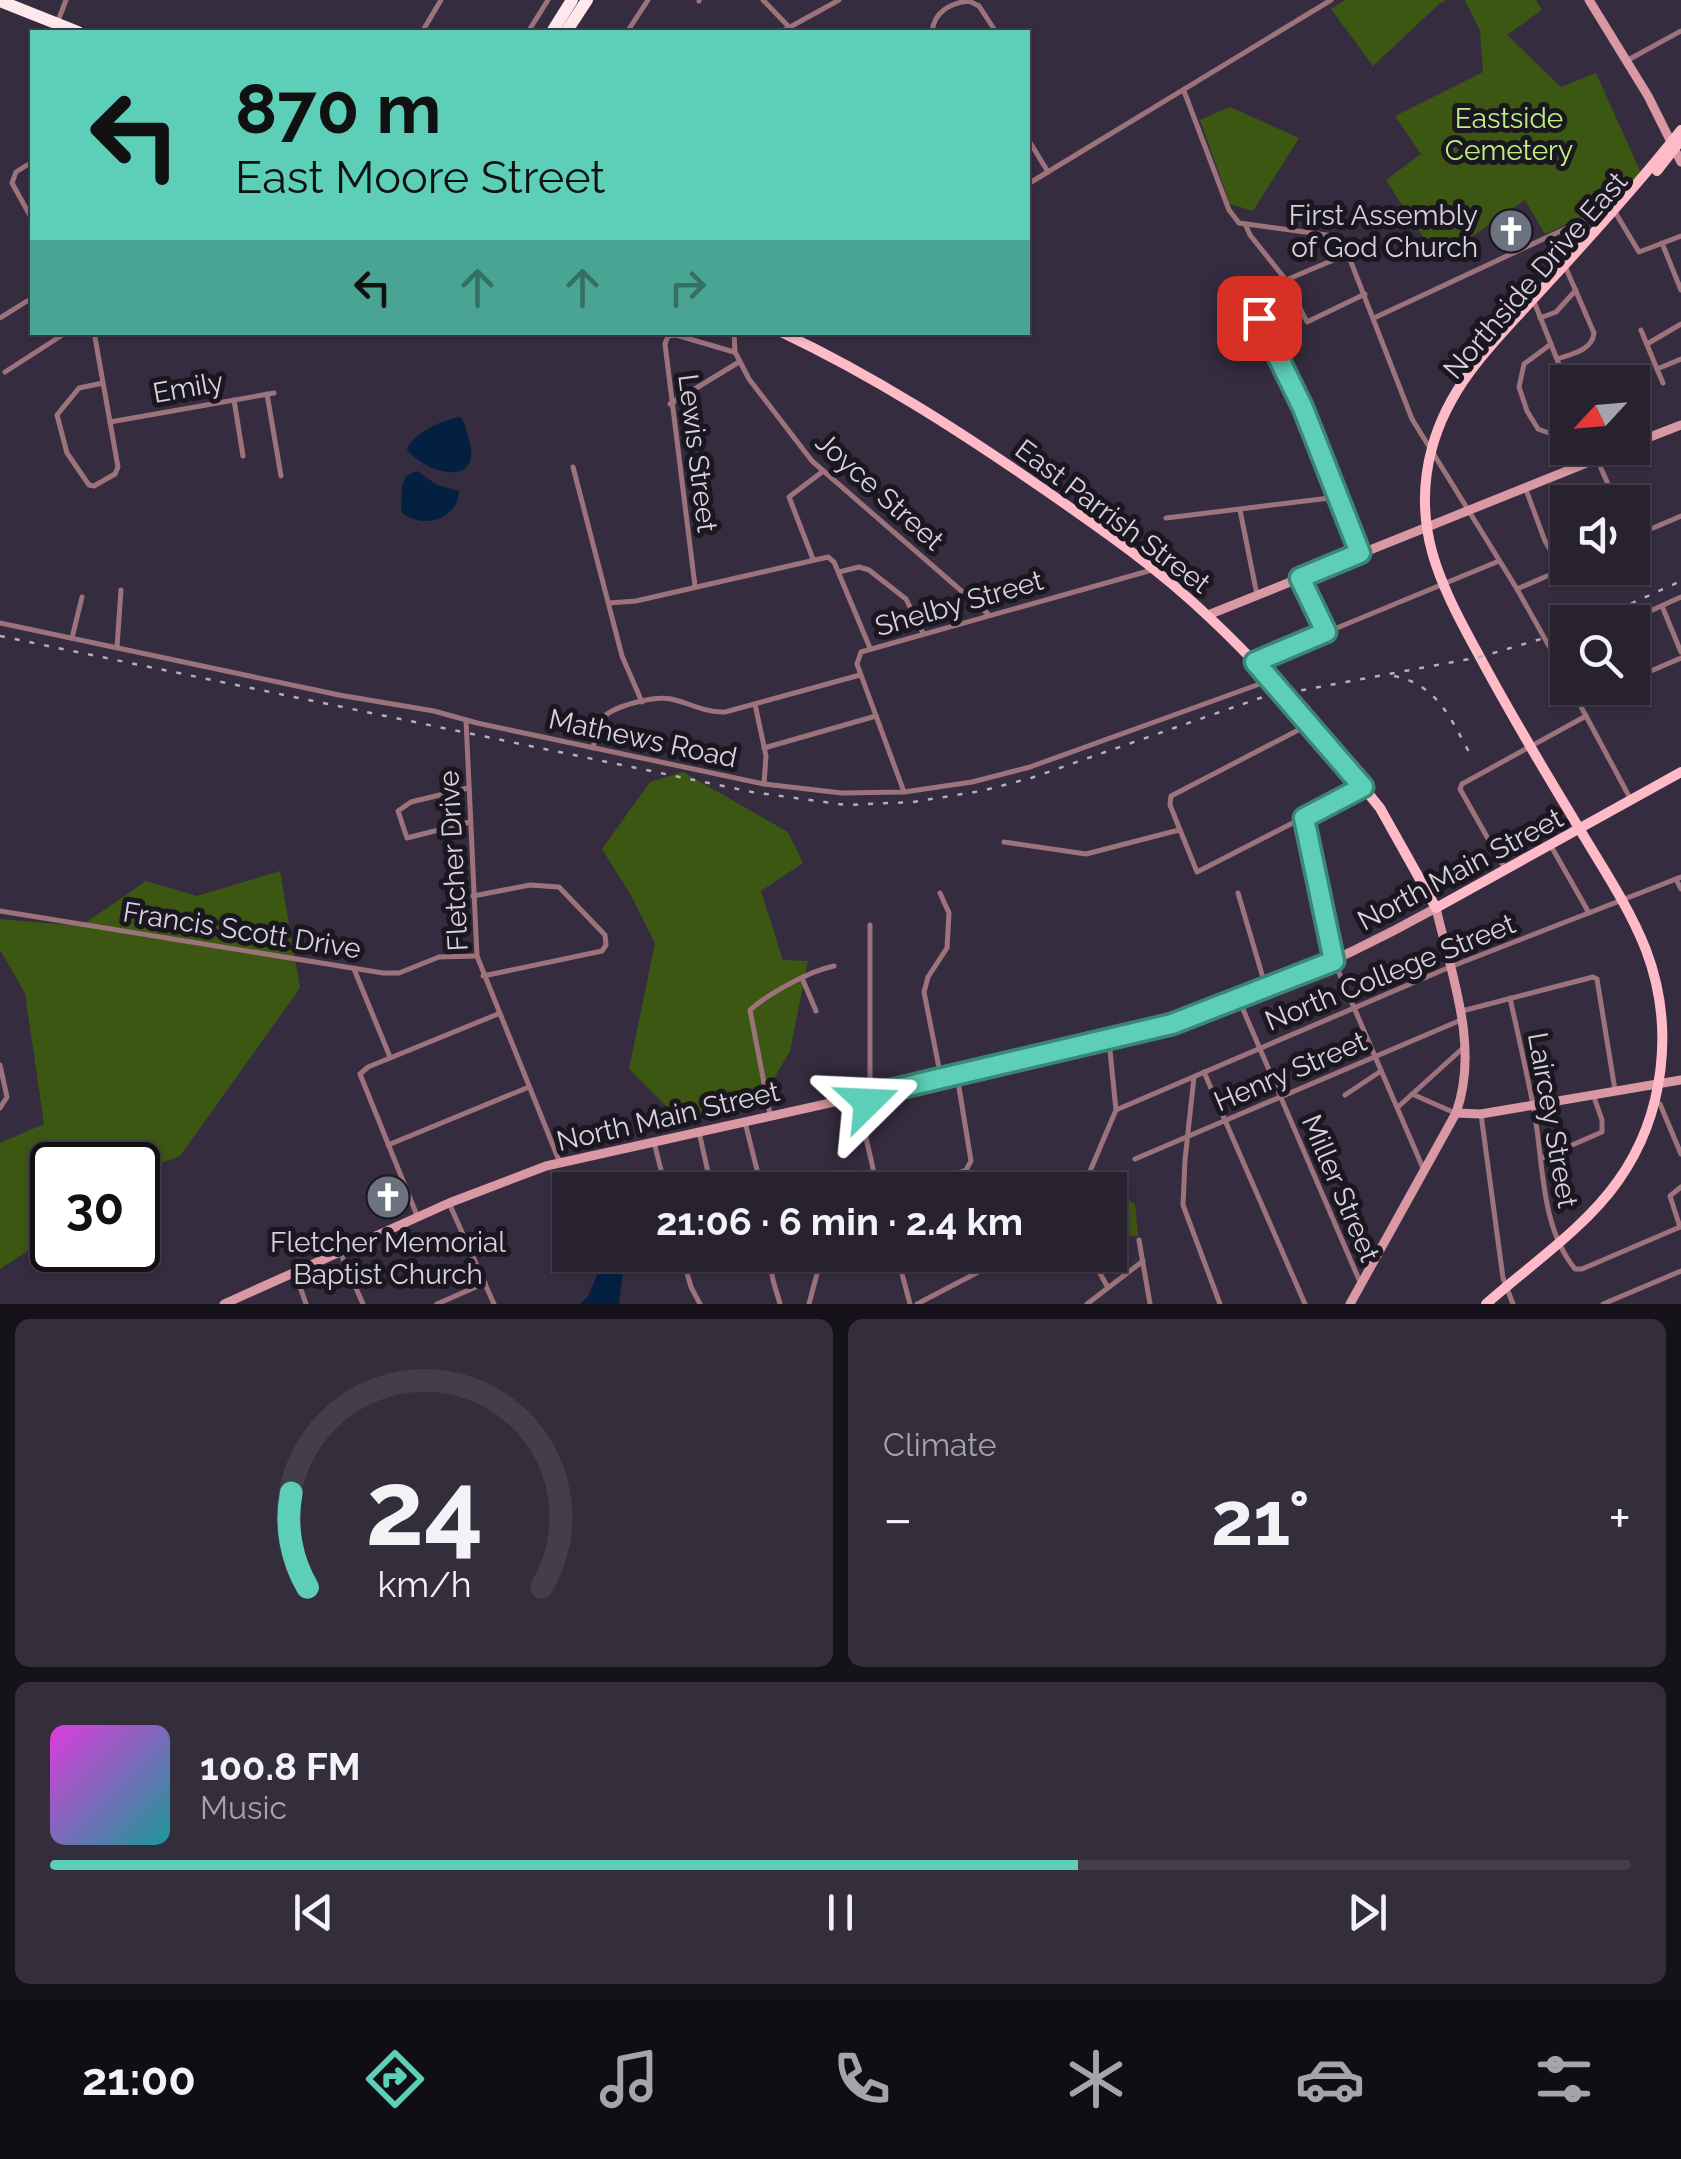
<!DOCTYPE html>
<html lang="en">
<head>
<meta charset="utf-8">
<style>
  :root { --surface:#282130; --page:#342e3c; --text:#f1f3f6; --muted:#a5a3ab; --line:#443e4c; --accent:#5dceb8 }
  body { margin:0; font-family:Raleway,sans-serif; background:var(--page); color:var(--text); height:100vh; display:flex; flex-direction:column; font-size:38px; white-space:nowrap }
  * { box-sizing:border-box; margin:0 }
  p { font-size:32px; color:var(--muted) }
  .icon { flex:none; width:55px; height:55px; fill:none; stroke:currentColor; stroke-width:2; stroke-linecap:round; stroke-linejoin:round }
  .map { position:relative; height:1304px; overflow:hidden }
  .panel { display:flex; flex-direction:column; gap:15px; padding:15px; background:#16121a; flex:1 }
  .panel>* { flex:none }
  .top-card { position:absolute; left:30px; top:30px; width:1000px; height:305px; border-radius:0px; box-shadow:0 2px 8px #0004,0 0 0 2px var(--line); background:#5dceb8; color:#111; overflow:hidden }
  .needle { width:65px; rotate:244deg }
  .controls { position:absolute; left:1550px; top:365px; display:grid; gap:20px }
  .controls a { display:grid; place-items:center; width:100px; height:100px; border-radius:0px; background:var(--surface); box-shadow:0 2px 8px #0004,0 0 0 2px var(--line); font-size:50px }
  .speed { position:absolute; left:30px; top:1142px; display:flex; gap:20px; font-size:50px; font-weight:700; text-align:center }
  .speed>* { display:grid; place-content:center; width:130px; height:130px; border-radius:50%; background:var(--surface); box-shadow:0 2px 8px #0004,0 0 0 2px var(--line); line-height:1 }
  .speed .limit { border:5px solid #111; border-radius:15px; background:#fff; color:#111 }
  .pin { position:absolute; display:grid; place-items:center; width:85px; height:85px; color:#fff; margin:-42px; border-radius:20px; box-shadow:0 5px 15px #0006 }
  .me { position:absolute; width:110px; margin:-55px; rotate:69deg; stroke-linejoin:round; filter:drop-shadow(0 0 8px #0008) }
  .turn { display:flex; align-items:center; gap:35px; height:210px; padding:0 40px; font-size:45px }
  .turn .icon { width:130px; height:130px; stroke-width:2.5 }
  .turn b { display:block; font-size:70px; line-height:85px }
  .lanes { display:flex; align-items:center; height:95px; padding:0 40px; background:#0003; justify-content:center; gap:50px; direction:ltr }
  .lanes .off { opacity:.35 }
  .big { font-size:75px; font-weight:700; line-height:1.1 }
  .panel .widget { flex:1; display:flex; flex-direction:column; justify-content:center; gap:15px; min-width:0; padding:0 35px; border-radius:15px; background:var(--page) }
  .panel .dial { align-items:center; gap:0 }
  .dial svg { height:260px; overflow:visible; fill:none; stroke:var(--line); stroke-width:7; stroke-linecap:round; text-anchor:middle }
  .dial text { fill:var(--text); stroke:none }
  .song { display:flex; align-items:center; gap:30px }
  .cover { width:120px; height:120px; border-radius:15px; background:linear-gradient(135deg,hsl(300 70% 55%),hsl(180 70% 35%)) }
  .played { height:10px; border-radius:5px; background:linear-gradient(90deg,var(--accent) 65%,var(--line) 65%) }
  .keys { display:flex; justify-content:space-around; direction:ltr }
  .heat { display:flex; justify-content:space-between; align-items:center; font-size:55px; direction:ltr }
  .panel .tiles { flex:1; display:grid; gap:15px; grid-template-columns:1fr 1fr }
  .widget:last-child { grid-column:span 2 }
  .trip { position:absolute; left:552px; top:1172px; width:575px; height:100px; border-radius:0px; background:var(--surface); box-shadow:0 2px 8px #0004,0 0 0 2px var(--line); font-weight:700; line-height:100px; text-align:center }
  .menu { display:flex; height:160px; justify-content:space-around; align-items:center; background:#100d13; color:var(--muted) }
  .menu .icon { width:70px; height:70px }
  .menu .on { color:var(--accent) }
  .menu b { font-size:45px; color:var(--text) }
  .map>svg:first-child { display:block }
</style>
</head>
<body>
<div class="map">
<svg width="1681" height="1304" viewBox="0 0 1681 1304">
  <rect width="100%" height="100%" fill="#362c40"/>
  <g fill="#3c5711">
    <path d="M1345,0h102l-8,4 -66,62 -42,-57z"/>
    <path d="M1465,0h71l6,10 -35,25 54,52 35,-14 45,100 -24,28 -72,33 -20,-34 -87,60 -52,-80 35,-26 -26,-38 88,-44 -3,-41z"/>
    <path d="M1230,107l69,31 -46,73 -23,-7 -30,-84z"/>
    <path d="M683,772l105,60 15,31 -42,28 22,69 25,1 -18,90 -27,46 -53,20 -43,-10 -38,-38 26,-126 -23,-46 -30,-48 48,-67z"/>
    <path d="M280,871l20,117 -120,168 -42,16v-7h-86v70l-52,34v-126l44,-19 -19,-131 -25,-43v-31l81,7 65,-45 51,15z"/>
    <path d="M1089,1176l46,28 3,32 -22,-1 1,12 -7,3v-60h-27z"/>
  </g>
  <g fill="#032041">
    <path d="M460,417c6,7 6,13 9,22 14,50 -42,35 -62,11 5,-17 35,-30 53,-33z"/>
    <path d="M417,471l20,14 22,6c-1,29 -37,39 -58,21l1,-25 4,-11z"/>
    <path d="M606,1255h16l7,6 -6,10 -4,33h-39l8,-8z"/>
  </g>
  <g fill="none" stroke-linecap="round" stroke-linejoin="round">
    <g stroke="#9d737b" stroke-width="5">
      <path d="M763,0l27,28"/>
      <path d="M699,1v-1"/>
      <path d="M58,21l8,-21"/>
      <path d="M422,32l19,-32"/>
      <path d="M528,32l20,-32"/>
      <path d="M627,32l21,-32"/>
      <path d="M781,32l58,-32"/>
      <path d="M932,32c2,-20 18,-29 37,-31l10,5 17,26"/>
      <path d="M1628,60l53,-29"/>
      <path d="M1184,91l45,119 10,13 95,13 10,8 68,175 105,170 51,91"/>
      <path d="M1028,139l20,33"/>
      <path d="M32,162l-16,10 -4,11 20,36"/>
      <path d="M1028,184l303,-184"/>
      <path d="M1246,226l4,9 36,45 21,42 58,-28"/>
      <path d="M1662,243l19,47"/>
      <path d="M1286,280l64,-27"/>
      <path d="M1535,304l33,83"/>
      <path d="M0,318l32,-20"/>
      <path d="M1259,318l44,90 58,145"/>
      <path d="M1374,318l238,-111 27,45 42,-16"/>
      <path d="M1540,318l16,-6 20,-22"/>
      <path d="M1641,330l16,39 24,-10"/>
      <path d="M94,332l2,11 22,124 -3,7 -21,12 -5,-1 -22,-32 -10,-38 22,-27 24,-5"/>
      <path d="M734,332l1,20 14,27 63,82 176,153"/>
      <path d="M565,334v-2"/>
      <path d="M1551,344l-27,20 -5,23 8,24 11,18 30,11"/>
      <path d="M1647,344l34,-20"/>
      <path d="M1557,359c14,-5 35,-8 37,-26l-29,-67"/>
      <path d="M1657,369l6,14"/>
      <path d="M5,372l62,-40"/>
      <path d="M267,394l14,82"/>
      <path d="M234,400l9,56"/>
      <path d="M670,404l69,-42"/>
      <path d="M110,422l164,-29"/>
      <path d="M1592,448l24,54"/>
      <path d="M573,467l49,189 20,46"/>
      <path d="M1525,487l20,54 17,29"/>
      <path d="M1240,510l17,85"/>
      <path d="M1166,518l172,-21"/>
      <path d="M1632,537l49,-21"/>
      <path d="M813,559l-24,-62 33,-25"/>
      <path d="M839,572l20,-5 10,3 37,29 17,34"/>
      <path d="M1300,578l27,54"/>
      <path d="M695,586l-30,-242 3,-8 8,-1 58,17"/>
      <path d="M1517,589l51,-22"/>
      <path d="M609,603l27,-2 192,-44 6,5 36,86"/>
      <path d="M1662,606l19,46"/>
      <path d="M1626,622l55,-25"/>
      <path d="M0,623l339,72 95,16 43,12 287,61 78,9 62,-1 68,-10 58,-15 238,-86"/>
      <path d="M72,638l10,-41"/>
      <path d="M117,647l4,-57"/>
      <path d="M1554,656l14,-6"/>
      <path d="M1257,661l242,-100"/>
      <path d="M1632,679l49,-21"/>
      <path d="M1571,688l59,110"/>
      <path d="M755,704l11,52 -2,28"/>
      <path d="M1580,704l34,-16"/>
      <path d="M466,720l11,236 83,207"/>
      <path d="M1310,724l-139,72 -1,9 27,67 164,-84"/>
      <path d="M593,748c2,-10 4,-22 10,-30 11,-13 52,-22 68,-19 19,4 34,14 54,13l135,-37"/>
      <path d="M764,748l112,-32"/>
      <path d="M468,788l-57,14 -13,9 9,27 63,-16"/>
      <path d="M904,792l-47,-128 4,-12 291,-82"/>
      <path d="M1303,818l31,143 89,207"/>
      <path d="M1004,842l82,12 93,-24"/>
      <path d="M1551,846l38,67"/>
      <path d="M1504,867l-44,-78 2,-5 124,-68"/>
      <path d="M1676,879l5,10"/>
      <path d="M940,893l9,20 -2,35 -19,29 -4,15 17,86"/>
      <path d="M1238,893l28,95"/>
      <path d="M473,896l57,-11 29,2 46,48 1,10 -4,6 -119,25"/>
      <path d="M0,911l383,62h16l40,-16 38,-1"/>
      <path d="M870,925v170l-4,43 12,52"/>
      <path d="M354,969l36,88"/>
      <path d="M802,978l14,33"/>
      <path d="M1510,998c8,36 16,71 23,107 11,54 6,120 42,164h7l98,-42"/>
      <path d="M1239,1000l121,282"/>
      <path d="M1462,1011l131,-34 4,2 18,111"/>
      <path d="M0,1065l7,32 -7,11"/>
      <path d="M1204,1072l101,232"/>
      <path d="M1194,1077l-9,83 -2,45 37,99"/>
      <path d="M1412,1094l43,19"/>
      <path d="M1345,1095l36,-24"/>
      <path d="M1660,1104l21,50"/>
      <path d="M1398,1107l65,-59"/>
      <path d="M1116,1110l334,-143 231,-90"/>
      <path d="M770,1114l-20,-104c18,-16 59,-39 84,-44"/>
      <path d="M1481,1114l22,164 10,26"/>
      <path d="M745,1122l17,68"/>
      <path d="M699,1132l13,58"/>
      <path d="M654,1142l12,48"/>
      <path d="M388,1145l141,-58"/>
      <path d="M1542,1158l60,-26v-12l-8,-23"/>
      <path d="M1135,1159l326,-139"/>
      <path d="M944,1178l22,-8 5,-9 -14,-86"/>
      <path d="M1082,1190l34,-80 -7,-69"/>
      <path d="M449,1203l45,101"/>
      <path d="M418,1218l-58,-144 8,-7 130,-53"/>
      <path d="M1680,1227l-10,-31 11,-9"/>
      <path d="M1139,1240l11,64"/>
      <path d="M340,1252l23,52"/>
      <path d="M682,1255l9,32 9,17"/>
      <path d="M897,1255l13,49"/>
      <path d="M1090,1255l17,31"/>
      <path d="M295,1272l11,32"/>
      <path d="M437,1304l48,-21"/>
      <path d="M780,1304c-4,-17 -16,-37 0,-49"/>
      <path d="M809,1304l9,-34 -4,-15"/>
      <path d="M917,1304l94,-49"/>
      <path d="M1087,1304l56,-43"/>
      <path d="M1603,1304l78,-33"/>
    </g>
    <g stroke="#da98a4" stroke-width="9">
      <path d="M1589,0l59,96 33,66"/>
      <path d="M1632,444l49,-19"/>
      <path d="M1208,615l416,-167"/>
      <path d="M1456,1113l25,1 200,-34"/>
      <path d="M224,1304l225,-101 97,-37 563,-125c115,-29 224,-76 327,-133 15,66 44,139 20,205l-106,191"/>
    </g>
    <g stroke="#febac7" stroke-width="10">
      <path d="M1657,171l24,-31"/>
      <path d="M781,332c93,44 177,98 261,156 58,40 117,81 168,130 56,52 104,111 153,169l17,21 56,100 245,-136"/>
      <path d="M1486,1304c44,-39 98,-75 132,-123 47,-66 57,-155 28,-231 -18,-46 -48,-89 -73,-132 -34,-56 -67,-112 -98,-170 -36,-66 -64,-123 -43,-200 18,-68 70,-114 116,-165 46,-50 91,-100 133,-153"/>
    </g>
    <g stroke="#fee8ec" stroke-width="12">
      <path d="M0,1l78,31"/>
      <path d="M552,32l20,-32"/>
      <path d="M566,32l21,-32"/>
    </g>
    <g stroke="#b5aebd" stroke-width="2.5" stroke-dasharray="5 10" stroke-linecap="butt">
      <path d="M1590,622l91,-41"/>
      <path d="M0,636l752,156 94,13 67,-3 68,-11 50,-13 229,-80 220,-41 88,-26"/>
      <path d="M1394,676c42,8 56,41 75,76"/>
    </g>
  </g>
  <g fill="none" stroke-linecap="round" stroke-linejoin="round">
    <defs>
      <path id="route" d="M868,1102l2,-7 302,-71 162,-63 -30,-143 59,-31 -108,-125 71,-30 -26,-54 60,-25 -57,-145 -44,-90"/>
    </defs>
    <use href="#route" stroke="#3c8678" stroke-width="25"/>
    <use href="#route" stroke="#5dceb8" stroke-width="18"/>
  </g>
  <defs>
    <symbol id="church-disc" viewBox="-11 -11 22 22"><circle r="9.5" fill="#6b7280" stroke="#1b1720"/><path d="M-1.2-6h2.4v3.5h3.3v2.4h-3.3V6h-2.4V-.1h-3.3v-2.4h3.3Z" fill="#fff"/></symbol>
  </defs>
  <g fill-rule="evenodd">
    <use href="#church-disc" x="1486" y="206" width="50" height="50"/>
    <use href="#church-disc" x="363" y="1172" width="50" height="50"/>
  </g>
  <g text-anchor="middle" stroke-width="10" stroke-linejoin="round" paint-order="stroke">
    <g font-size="28" fill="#c0f081" stroke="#1b1720">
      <text x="1509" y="128">Eastside<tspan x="1509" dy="32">Cemetery</tspan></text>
    </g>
    <g font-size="28" fill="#d8d2df" stroke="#1b1720" text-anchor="end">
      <text x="1478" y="225">First Assembly<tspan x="1478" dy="32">of God Church</tspan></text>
      <text x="388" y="1252" text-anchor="middle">Fletcher Memorial<tspan x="388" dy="32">Baptist Church</tspan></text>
    </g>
    <g font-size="28" fill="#d8d2df" stroke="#1b1720">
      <text transform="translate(1535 275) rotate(-49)" y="10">Northside Drive East</text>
      <text transform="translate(188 387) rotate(-10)" y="10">Emily</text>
      <text transform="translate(698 453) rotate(83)" y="10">Lewis Street</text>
      <text transform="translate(880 491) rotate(42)" y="10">Joyce Street</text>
      <text transform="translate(1113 516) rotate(37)" y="10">East Parrish Street</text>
      <text transform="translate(959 603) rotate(-16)" y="10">Shelby Street</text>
      <text transform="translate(643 738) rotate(12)" y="10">Mathews Road</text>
      <text transform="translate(453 861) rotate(-93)" y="10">Fletcher Drive</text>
      <text transform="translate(1460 869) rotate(-28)" y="10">North Main Street</text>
      <text transform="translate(242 930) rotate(9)" y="10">Francis Scott Drive</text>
      <text transform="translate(1390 972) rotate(-22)" y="10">North College Street</text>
      <text transform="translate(1290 1071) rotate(-23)" y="10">Henry Street</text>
      <text transform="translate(668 1116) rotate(-13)" y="10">North Main Street</text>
      <text transform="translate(1553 1120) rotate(80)" y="10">Laircey Street</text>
      <text transform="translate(1341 1188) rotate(67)" y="10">Miller Street</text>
    </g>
  </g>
</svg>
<div class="controls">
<a><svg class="needle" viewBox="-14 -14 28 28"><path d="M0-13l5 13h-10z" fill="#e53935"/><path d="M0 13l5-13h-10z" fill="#a5a3ab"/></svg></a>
<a><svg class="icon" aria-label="sound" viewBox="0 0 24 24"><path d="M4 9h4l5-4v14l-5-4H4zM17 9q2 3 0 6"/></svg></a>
<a><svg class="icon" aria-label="search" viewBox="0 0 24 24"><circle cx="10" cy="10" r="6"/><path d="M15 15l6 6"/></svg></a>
</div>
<div class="speed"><div class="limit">30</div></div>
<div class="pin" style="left:1259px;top:318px;background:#d93025"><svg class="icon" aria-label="arrive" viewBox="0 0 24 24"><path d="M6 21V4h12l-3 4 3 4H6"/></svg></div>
<svg class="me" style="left:868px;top:1102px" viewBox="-20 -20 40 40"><path d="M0-17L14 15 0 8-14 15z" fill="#5dceb8" stroke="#fff" stroke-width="4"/></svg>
<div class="trip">21:06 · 6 min · 2.4 km</div>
<div class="top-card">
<div class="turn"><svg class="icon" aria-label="left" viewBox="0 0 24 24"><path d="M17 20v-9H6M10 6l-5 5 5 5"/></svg><div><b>870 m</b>East Moore Street</div></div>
<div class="lanes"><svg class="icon" aria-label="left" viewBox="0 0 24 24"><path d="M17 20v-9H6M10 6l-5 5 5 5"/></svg><svg class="icon off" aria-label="ahead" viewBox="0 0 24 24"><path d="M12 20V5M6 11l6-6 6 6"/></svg><svg class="icon off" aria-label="ahead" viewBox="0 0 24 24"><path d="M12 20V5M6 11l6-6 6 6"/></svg><svg class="icon off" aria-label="right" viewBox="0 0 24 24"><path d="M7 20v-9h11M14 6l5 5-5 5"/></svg></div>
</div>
</div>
<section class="panel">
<div class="tiles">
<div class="widget dial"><svg viewBox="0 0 100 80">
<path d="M14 69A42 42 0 1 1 86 69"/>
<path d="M14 69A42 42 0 0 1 9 40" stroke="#5dceb8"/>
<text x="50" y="56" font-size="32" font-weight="700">24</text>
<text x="50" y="72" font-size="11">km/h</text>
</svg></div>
<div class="widget"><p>Climate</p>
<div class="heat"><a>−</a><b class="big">21°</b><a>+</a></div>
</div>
<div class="widget">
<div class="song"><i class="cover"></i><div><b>100.8 FM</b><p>Music</p></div></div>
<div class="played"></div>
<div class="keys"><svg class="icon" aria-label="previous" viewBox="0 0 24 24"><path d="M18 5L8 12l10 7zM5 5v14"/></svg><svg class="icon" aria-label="pause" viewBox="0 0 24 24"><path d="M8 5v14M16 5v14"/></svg><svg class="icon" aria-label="next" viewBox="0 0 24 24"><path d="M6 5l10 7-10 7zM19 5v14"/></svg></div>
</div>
</div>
</section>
<nav class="menu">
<b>21:00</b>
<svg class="icon on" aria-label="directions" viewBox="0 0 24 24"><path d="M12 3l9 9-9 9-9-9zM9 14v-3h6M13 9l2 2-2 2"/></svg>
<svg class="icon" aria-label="music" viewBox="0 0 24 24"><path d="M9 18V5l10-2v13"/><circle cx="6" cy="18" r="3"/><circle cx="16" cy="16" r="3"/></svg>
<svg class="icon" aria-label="phone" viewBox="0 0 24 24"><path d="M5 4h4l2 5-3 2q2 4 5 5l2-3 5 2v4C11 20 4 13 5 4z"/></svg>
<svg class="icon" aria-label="climate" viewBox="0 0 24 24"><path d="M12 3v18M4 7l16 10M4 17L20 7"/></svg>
<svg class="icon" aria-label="car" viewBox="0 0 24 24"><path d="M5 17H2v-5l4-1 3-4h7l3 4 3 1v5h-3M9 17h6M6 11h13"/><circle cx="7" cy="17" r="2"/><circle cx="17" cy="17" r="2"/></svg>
<svg class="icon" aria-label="filters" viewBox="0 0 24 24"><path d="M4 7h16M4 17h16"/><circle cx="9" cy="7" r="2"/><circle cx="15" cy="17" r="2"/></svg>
</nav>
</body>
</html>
